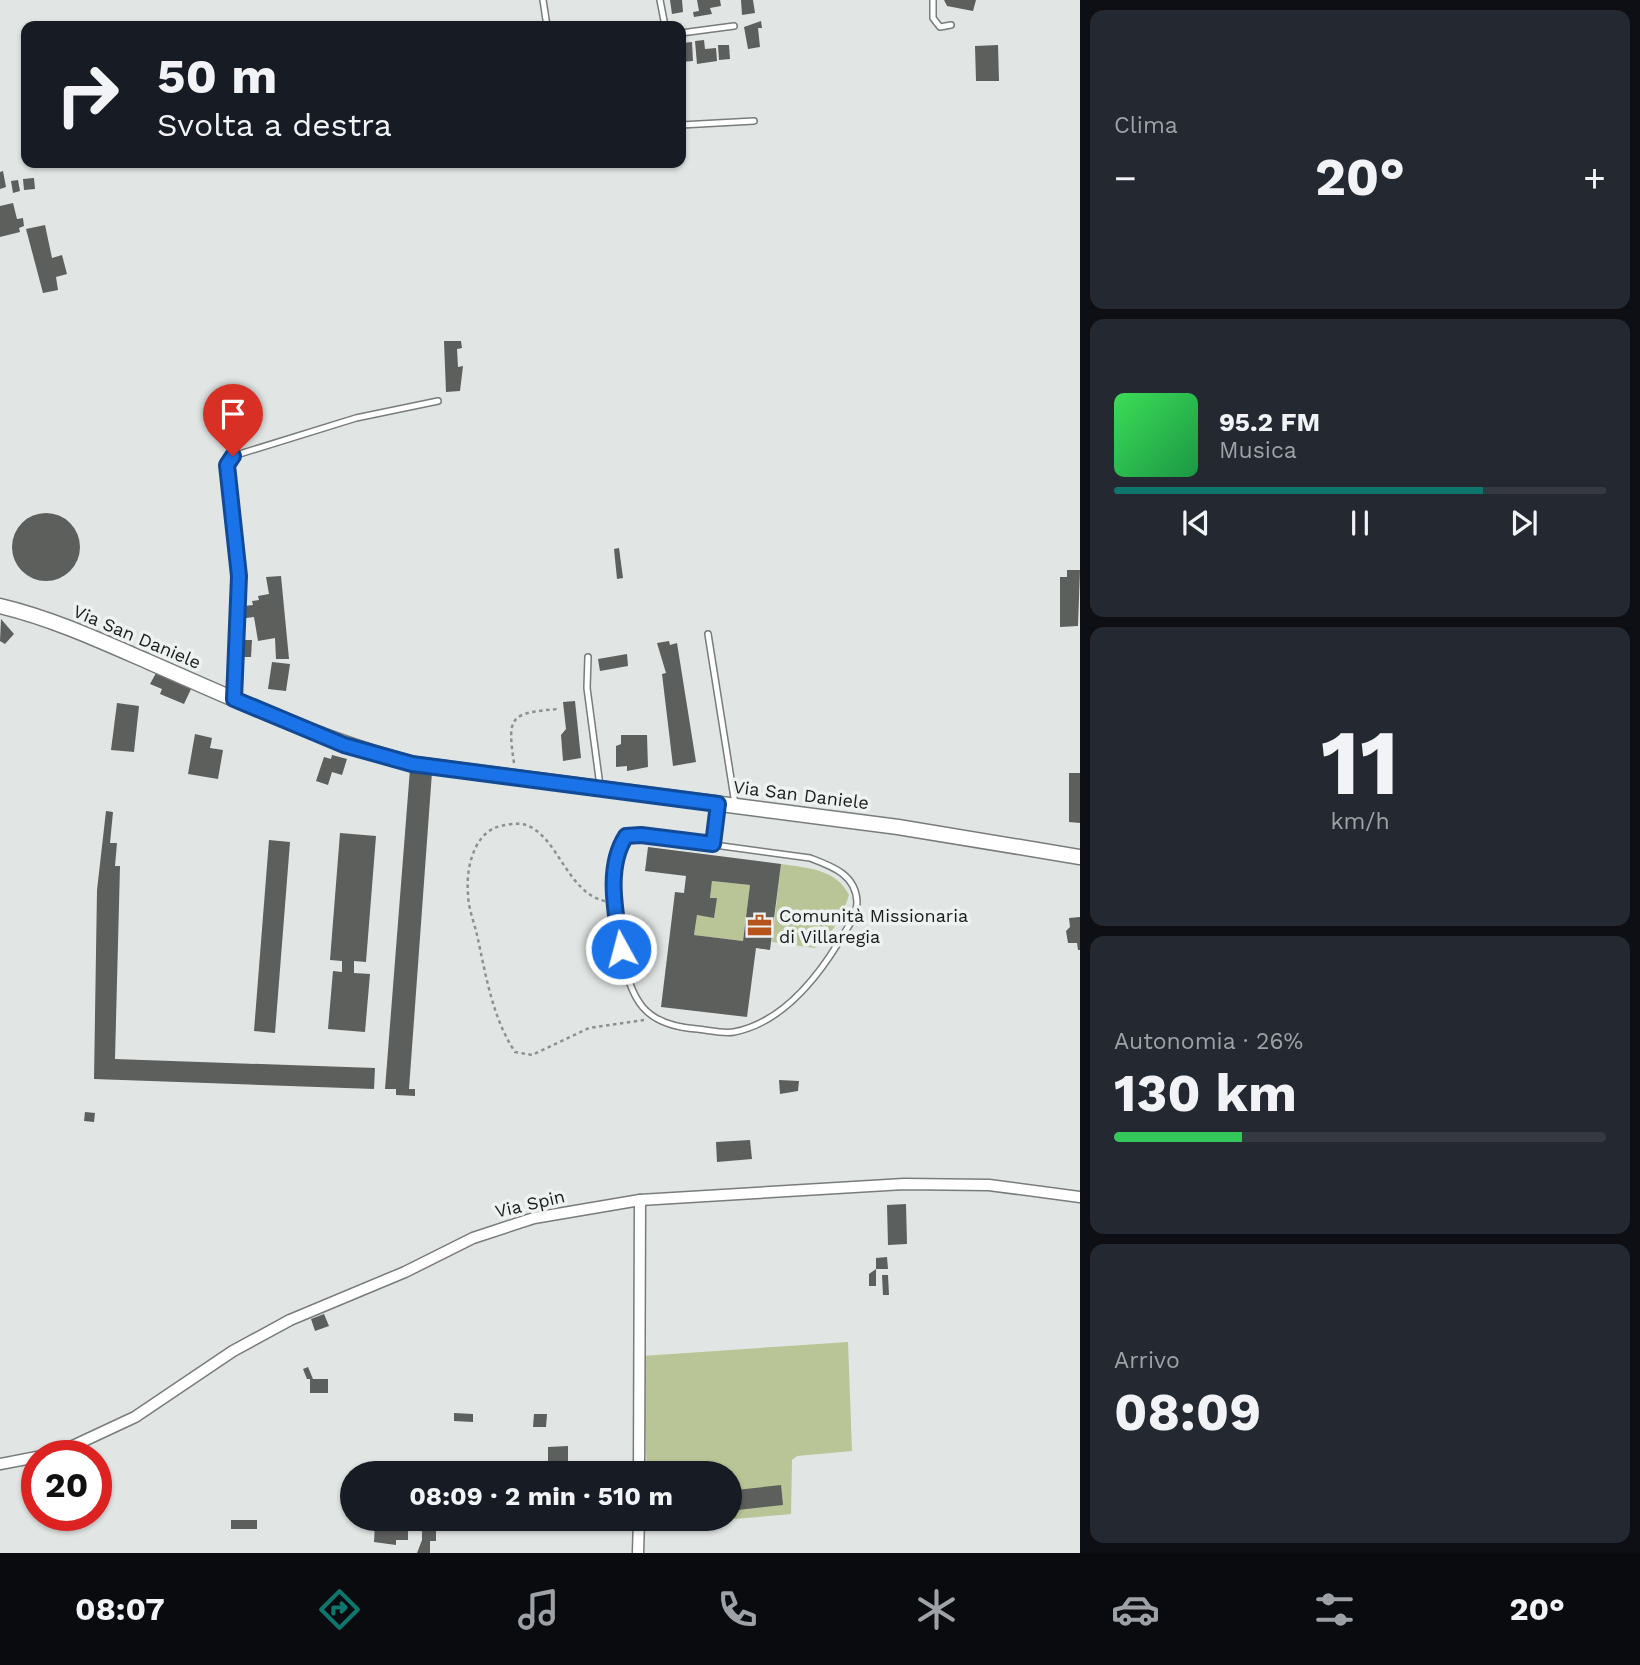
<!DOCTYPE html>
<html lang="it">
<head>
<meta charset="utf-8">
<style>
  :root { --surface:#171b24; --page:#242831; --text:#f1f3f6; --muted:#9ea1a6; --line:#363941; --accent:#0f766e }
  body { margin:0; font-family:"Work Sans",sans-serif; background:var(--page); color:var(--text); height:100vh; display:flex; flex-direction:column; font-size:26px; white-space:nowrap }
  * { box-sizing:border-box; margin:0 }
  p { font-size:23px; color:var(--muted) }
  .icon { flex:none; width:38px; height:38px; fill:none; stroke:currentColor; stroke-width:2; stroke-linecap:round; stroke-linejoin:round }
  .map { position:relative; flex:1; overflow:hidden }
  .side { display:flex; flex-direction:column; gap:10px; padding:10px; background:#0d0f14; width:560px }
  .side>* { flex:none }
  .guide { position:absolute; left:21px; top:21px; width:665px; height:147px; border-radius:14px; box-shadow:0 2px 5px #0004; background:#171b24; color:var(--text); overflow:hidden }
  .speed { position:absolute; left:21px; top:1440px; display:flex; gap:14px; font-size:35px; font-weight:700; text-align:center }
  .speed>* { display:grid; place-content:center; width:91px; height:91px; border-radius:50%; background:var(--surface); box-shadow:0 2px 5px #0004; line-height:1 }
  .speed .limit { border:10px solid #d22; background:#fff; color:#111 }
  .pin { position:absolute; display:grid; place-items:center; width:60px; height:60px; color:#fff; margin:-72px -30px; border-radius:50% 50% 50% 0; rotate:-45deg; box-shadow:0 0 7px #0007 }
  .pin .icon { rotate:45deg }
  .me { position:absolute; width:77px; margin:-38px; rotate:353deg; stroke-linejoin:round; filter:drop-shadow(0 0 5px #0008) }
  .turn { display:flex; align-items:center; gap:24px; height:147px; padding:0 21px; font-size:32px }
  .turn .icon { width:91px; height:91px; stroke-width:2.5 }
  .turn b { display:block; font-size:49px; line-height:60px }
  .big { font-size:52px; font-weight:700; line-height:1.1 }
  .side .widget { flex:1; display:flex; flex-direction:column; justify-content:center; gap:10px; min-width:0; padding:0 24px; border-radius:14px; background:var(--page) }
  .side .dial { align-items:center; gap:0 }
  .dial b { font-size:91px; line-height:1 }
  .song { display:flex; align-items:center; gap:21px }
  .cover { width:84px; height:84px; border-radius:10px; background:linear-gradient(135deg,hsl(130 70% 55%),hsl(140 70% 35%)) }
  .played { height:7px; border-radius:4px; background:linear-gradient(90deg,var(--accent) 75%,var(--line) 75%) }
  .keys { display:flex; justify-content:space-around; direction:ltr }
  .heat { display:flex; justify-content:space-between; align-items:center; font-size:38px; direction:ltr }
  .charge { height:10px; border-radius:5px; background:linear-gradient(90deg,#34c759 26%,var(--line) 0) }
  .trip { position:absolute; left:340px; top:1461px; width:402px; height:70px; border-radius:35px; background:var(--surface); box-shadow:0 2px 5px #0004; font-weight:700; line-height:70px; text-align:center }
  .menu { display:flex; height:112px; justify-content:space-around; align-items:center; background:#090b0e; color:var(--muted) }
  .menu .icon { width:49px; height:49px }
  .menu .selected { color:var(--accent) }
  .menu b { font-size:32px; color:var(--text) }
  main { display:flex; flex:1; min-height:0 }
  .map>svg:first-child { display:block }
</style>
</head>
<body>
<main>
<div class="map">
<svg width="1080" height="1553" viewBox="0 0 1080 1553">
  <rect width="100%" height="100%" fill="#e1e5e3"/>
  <g fill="#b9c497">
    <path d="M781,864c27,4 55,5 68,31 -7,23 -16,38 -34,53l-43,-6z"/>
    <path d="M712,881l38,4 -7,56 -49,-6 3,-20 17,2 2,-18 -6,-1z"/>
    <path d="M848,1342l4,109 -55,5 -5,4 -1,54 -10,1 -141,12 1,-8h89v-45l-83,-1 -5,-117z"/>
  </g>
  <g fill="#5d5f5d" fill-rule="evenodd">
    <path d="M670,0h12l1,12 -11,2z"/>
    <path d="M697,0h23l1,6 -11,2 2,6 -18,3 -1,-5 6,-1z"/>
    <path d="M741,0h12l2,13 -13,2z"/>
    <path d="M944,0h32l-3,11 -26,-5z"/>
    <path d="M761,21l1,7h-4l2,19 -12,2 -4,-22z"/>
    <path d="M704,40l1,9 11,-1 1,13 -20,3 -2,-23z"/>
    <path d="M692,42l1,19 -12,1v-19z"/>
    <path d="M718,45h11l1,14 -11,1z"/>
    <path d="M998,45l1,36h-23l-1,-35z"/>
    <path d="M3,171l3,16 -6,2v-17z"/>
    <path d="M34,178l1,11 -11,1 -1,-11z"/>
    <path d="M18,180l2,11 -7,2 -2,-12z"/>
    <path d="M13,203l4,16 6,-1 1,8 -5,2 1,4 -20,5v-31z"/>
    <path d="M45,225l7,33 10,-3 5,19 -11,3 2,13 -15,3 -17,-64z"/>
    <path d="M444,341h17l1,7 -5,1 1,18 5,-1 -3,25 -14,1z"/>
    <circle cx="46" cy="547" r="34"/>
    <path d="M619,548l4,30 -6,1 -3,-30z"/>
    <path d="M1067,570h13l-2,56 -18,1v-50h7z"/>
    <path d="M281,576l8,83h-13l-1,-21 -17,3 -4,-24 -8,1 -2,-12 9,-1 -1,-4 7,-1 -1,-4 11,-2 -3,-17z"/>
    <path d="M1,619l13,15 -9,10 -5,-3z"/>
    <path d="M243,640h9l-1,17h-9z"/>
    <path d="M669,641l1,4 7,-2 19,119 -23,4 -11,-92 4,-1 -9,-30z"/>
    <path d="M627,654l1,12 -28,5 -2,-12z"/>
    <path d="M272,662l18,2 -4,27 -18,-2z"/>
    <path d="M156,673l35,16 -7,15 -24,-10 2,-5 -12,-5z"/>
    <path d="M575,701l6,57 -18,3 -2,-26 5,-6 -3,-27z"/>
    <path d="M117,703l22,3 -5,46 -23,-2z"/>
    <path d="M195,734l17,4 -2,10 13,2 -5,29 -30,-5z"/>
    <path d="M621,735h26l1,32 -21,4v-5l-11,1v-21l5,-2z"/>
    <path d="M332,755l15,4 -5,16 -10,-3 -4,13 -12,-4 8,-24 7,2z"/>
    <path d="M410,769l22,3 -23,317h6v7l-19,-1v-6h-11z"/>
    <path d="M1069,773h11v50l-11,-1z"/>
    <path d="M106,811l7,1 -3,31h7l-2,23h5l-5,193 260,9 -1,21 -280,-10 3,-189z"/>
    <path d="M340,833l36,3 -10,126 -12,-1v12l16,1 -5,58 -37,-3 5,-58 9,1v-11l-12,-1z"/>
    <path d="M269,840l21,2 -15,191 -21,-2z"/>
    <path d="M648,847l133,17 -11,86 -14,-2 -9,69 -86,-10 14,-115 9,1 2,-17 -41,-5zM712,881l38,4 -7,56 -49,-6 3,-20 17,3 3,-20h-7z"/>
    <path d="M1080,917v33h-2l-1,-7h-9l-2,-12 4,-4 -1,-9z"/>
    <path d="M779,1080l20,1 -1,10 -18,3z"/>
    <path d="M85,1112l10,1 -1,9 -10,-1z"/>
    <path d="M750,1140l2,19 -35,3 -1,-20z"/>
    <path d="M906,1204l1,40 -19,1 -1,-40z"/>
    <path d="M887,1257l1,12h-12v17h-7v-12l7,-5v-11z"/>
    <path d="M882,1275h6l1,20h-6z"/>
    <path d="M324,1314l5,12 -14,5 -4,-12z"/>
    <path d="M308,1367l5,12h15v14h-18v-14h-3l-4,-10z"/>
    <path d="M454,1413l19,1v8l-19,-1z"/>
    <path d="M534,1414h13l-1,13h-13z"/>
    <path d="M568,1446v25l6,3h-26v-27z"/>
    <path d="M781,1485l2,20 -45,5 -2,-20z"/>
    <path d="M363,1519h45v21h-12v5l-22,-3 1,-19h-12z"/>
    <rect x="231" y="1520" width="26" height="9"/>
    <path d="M422,1524h14v17h-6v12h-13l5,-13z"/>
  </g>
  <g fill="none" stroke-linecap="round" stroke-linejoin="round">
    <defs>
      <g id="service">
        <path d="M543,0l4,26"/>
        <path d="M660,0l5,26"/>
        <path d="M933,0v18l7,9 11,-2"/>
        <path d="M681,33l53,-7"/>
        <path d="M681,125l73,-4"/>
        <path d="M708,634l27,170"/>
        <path d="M588,657l-1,31 13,98"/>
        <path d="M234,696l5,-120 -12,-111 6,-9 123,-38 82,-17"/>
        <path d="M641,835l169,23c21,8 46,16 47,44 0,14 -13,31 -20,43 -23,37 -57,78 -103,87 -11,2 -26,-2 -37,-3 -54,-4 -65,-28 -76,-78 -7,-34 -15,-84 5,-115z"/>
        <path d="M713,843l5,-39"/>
      </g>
      <g id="minor">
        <path d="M40,1456l20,-4 75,-35 98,-66 57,-31 115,-48 68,-34 61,-20 106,-18 264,-16 85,1 91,12"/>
        <path d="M0,1464l37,-7"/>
        <path d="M639,1474l1,-274"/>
        <path d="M638,1553l1,-34"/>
      </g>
      <path id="tertiary" d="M0,606c51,12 101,35 149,56 87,38 172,78 264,102l485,63 182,30"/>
    </defs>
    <use href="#service" stroke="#787c7a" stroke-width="8"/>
    <use href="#minor" stroke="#787c7a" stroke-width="13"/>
    <use href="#tertiary" stroke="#787c7a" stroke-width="17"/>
    <g stroke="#8f9190" stroke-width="2.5" stroke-dasharray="3.5 3.5" stroke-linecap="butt">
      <path d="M514,763c-7,-47 -4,-50 44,-54"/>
      <path d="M605,901c-38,-8 -47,-65 -79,-76 -9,-3 -24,0 -32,3 -22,11 -28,43 -26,66 0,13 6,28 9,41 9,40 15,82 38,117l17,3 57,-27 55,-8"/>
    </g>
    <use href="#service" stroke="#fff" stroke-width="5"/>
    <use href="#minor" stroke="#fff" stroke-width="10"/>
    <use href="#tertiary" stroke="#fff" stroke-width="14"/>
  </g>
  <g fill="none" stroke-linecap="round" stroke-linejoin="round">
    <defs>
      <path id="route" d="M233,456l-6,9 12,111 -5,123 110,46 68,19 306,40 -5,40 -72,-9 -15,1c-21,32 -10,78 -5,113"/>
    </defs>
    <use href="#route" stroke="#114b97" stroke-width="18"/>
    <use href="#route" stroke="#1a73e8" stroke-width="12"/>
  </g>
  <defs>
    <symbol id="office-bare" viewBox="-9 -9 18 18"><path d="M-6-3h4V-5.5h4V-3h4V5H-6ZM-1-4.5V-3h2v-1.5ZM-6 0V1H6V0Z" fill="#b7541b" stroke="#eef2f0" stroke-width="2.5" paint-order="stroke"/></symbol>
  </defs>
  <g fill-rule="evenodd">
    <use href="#office-bare" x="742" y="908" width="35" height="35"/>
  </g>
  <g text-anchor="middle" stroke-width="7" stroke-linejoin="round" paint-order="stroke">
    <g font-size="18" fill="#1a1b1b" stroke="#eef2f0">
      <text transform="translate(137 637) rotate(23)" y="6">Via San Daniele</text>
      <text transform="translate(801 795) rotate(7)" y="6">Via San Daniele</text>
      <text transform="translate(530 1204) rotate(-13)" y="6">Via Spin</text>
    </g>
    <g font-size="18" fill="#1a1b1b" stroke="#eef2f0" text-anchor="start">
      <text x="779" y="922">Comunità Missionaria<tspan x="779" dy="21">di Villaregia</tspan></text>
    </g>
  </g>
</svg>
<div class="speed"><div class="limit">20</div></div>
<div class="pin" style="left:233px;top:456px;background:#d93025"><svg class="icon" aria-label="arrive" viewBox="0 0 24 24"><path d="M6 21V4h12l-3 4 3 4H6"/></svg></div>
<svg class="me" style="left:621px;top:949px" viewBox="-20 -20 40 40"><circle r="17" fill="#1a73e8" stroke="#fff" stroke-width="3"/><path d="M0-11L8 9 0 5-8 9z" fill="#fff"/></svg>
<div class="trip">08:09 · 2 min · 510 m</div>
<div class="guide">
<div class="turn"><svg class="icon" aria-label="right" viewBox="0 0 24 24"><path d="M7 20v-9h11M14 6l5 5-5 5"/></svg><div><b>50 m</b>Svolta a destra</div></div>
</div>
</div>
<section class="side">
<div class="widget"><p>Clima</p>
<div class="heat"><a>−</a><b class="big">20°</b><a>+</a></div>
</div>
<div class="widget">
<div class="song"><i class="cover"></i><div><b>95.2 FM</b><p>Musica</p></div></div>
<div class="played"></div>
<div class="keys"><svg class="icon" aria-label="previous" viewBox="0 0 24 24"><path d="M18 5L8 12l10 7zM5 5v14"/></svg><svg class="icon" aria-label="pause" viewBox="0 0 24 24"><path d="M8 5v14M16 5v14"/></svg><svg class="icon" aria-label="next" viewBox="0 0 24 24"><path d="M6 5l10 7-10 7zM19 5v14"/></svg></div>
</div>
<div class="widget dial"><b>11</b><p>km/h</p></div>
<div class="widget"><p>Autonomia · 26%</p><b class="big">130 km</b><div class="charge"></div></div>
<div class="widget"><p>Arrivo</p><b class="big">08:09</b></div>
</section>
</main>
<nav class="menu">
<b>08:07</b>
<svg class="icon selected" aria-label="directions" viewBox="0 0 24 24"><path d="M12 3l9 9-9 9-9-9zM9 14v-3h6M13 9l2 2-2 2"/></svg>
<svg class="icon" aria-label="music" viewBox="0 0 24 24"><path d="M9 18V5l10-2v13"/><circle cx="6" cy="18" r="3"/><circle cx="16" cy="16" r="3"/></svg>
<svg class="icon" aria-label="phone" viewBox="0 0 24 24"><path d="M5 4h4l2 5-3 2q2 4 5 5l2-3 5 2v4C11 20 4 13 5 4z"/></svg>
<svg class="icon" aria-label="climate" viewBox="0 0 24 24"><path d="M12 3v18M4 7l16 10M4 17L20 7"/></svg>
<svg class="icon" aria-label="car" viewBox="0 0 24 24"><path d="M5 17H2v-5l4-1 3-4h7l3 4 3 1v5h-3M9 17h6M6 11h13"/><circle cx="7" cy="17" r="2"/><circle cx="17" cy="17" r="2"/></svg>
<svg class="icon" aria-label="filters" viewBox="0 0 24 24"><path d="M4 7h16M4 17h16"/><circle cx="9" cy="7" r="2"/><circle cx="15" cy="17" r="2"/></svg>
<b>20°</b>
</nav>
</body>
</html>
